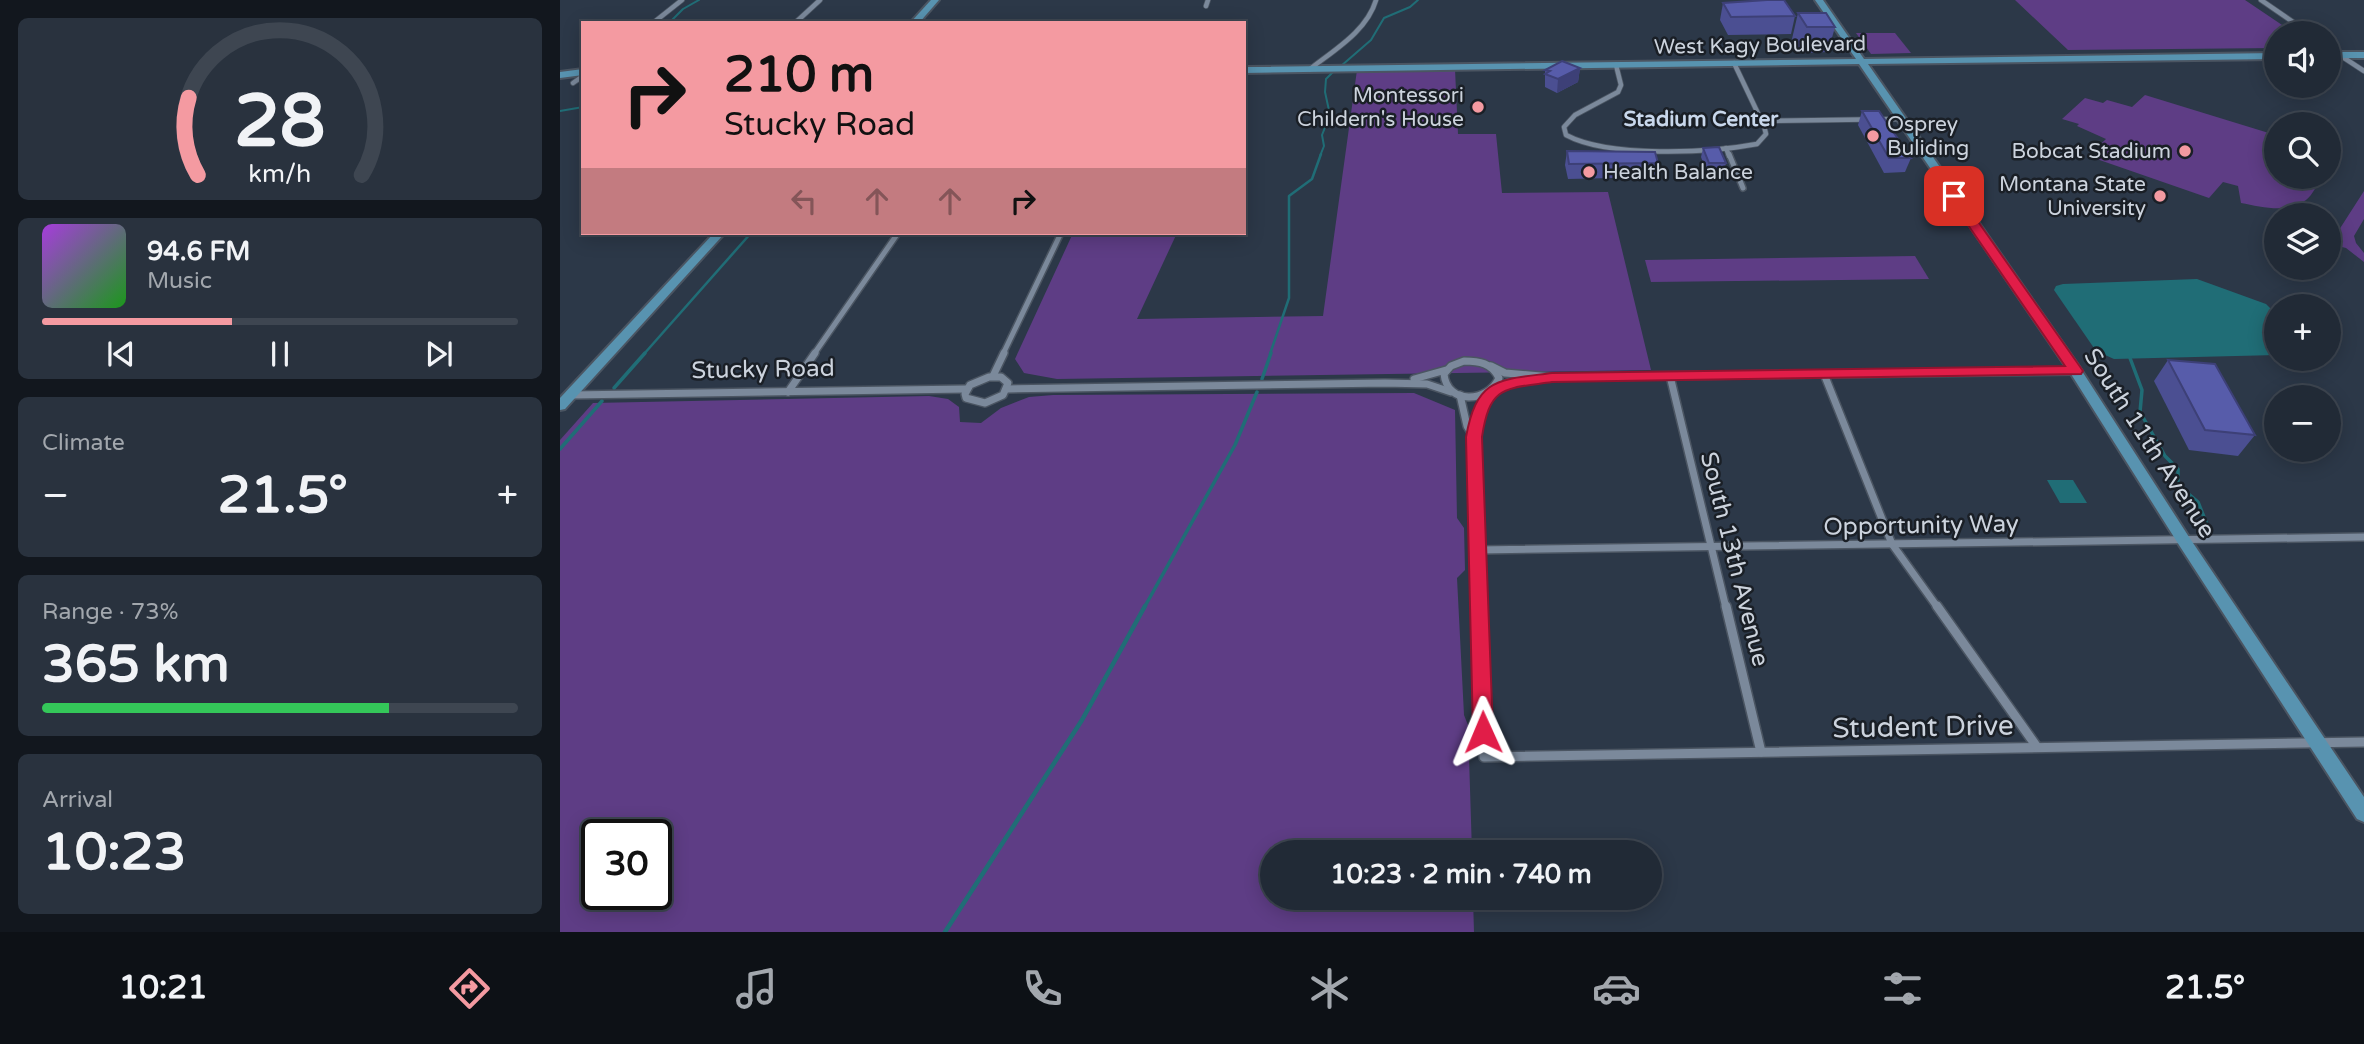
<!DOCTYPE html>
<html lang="en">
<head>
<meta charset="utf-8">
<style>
  :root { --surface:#212a36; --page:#29323e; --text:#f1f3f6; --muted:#a2a7ad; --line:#3e4651; --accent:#f49aa1 }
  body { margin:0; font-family:"Varela Round",sans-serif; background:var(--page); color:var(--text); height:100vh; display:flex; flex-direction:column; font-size:26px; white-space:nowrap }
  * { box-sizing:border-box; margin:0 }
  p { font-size:23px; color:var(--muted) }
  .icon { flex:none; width:38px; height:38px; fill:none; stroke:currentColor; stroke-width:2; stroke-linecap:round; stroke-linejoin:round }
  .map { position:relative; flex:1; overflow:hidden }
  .drawer { display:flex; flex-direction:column; gap:18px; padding:18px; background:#12171e; width:560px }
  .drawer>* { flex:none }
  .top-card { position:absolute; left:21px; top:21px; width:665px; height:214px; border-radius:0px; box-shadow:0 4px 18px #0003,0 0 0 2px var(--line); background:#f49aa1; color:#111; overflow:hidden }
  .buttons { position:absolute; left:1704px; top:21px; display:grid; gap:14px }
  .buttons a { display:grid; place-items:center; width:77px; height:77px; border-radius:50%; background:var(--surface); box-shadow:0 4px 18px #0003,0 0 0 2px var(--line); font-size:35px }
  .speed { position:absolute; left:21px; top:819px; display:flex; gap:14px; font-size:35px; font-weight:700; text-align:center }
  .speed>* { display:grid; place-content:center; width:91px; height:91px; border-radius:50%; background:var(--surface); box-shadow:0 4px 18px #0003,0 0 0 2px var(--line); line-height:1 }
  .speed .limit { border:4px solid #111; border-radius:10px; background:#fff; color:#111 }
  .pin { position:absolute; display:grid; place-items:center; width:60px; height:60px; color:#fff; margin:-30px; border-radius:14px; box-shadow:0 4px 10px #0006 }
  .me { position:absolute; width:77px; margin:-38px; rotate:359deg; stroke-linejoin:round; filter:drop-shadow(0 0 5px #0008) }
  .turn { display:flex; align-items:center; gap:24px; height:147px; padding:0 28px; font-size:32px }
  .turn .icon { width:91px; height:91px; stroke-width:2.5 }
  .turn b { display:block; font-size:49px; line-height:60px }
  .lanes { display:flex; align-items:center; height:66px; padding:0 28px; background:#0003; justify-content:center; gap:35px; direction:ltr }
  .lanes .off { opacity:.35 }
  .big { font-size:52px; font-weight:700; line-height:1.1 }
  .drawer .card { flex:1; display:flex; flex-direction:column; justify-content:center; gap:10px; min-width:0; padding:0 24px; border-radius:10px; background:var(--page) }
  .drawer .dial { align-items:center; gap:0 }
  .dial svg { height:182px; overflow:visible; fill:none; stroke:var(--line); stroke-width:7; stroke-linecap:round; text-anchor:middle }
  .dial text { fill:var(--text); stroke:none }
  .song { display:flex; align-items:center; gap:21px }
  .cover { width:84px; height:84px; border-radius:10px; background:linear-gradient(135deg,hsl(280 70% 55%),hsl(120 70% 35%)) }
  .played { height:7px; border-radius:4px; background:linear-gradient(90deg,var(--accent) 40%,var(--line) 40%) }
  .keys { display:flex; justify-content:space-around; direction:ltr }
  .heat { display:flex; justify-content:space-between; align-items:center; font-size:38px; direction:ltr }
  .charge { height:10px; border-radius:5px; background:linear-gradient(90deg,#34c759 73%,var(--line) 0) }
  .trip { position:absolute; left:700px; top:840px; width:402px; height:70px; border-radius:35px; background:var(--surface); box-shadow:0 4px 18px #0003,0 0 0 2px var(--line); font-weight:700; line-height:70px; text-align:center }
  .tab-bar { display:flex; height:112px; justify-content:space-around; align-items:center; background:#0d1116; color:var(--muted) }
  .tab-bar .icon { width:49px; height:49px }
  .tab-bar .active { color:var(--accent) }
  .tab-bar b { font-size:32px; color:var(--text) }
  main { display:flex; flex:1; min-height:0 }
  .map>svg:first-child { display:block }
</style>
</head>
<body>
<main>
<section class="drawer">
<div class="card dial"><svg viewBox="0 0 100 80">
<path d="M14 69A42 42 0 1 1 86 69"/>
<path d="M14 69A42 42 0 0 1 10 35" stroke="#f49aa1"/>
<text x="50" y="56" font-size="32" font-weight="700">28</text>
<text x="50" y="72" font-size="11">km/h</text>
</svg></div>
<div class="card">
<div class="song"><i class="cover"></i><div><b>94.6 FM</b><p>Music</p></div></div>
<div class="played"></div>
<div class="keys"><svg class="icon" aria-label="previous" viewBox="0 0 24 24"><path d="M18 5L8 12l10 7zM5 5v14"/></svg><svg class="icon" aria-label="pause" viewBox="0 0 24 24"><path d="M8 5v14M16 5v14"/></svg><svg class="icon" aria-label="next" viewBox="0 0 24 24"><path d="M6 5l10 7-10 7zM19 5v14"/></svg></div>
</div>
<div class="card"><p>Climate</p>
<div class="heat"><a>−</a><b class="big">21.5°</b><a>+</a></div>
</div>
<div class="card"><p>Range · 73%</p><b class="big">365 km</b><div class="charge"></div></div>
<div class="card"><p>Arrival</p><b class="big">10:23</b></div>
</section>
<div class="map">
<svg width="1804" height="932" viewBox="0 0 1804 932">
  <rect width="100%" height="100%" fill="#2c3848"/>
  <g fill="#5e3d85" fill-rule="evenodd">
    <path d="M1455,0h230l49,33h-17v15l-209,2z"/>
    <path d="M1296,33h39l16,20 -40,1z"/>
    <path d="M895,69l3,65h38l6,59 106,-1 43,178 -594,9 -33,-6 -9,-14 58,-126h104l-40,86 186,-3 34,-246z"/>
    <path d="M1585,95l127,39 -8,9 9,3 4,-4v35h45c-5,7 -9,18 -16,23 -18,14 -44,7 -65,3l-3,-17 -15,-4 -14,16 -121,-42 18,-17 -29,-13 2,-2 -17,-5 23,-21 18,5 4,-3 25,7z"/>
    <path d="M1804,191v28l-10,17 2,7 8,10v9l-18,-14 -16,-4z"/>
    <path d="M1355,256l14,23 -278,3 -6,-22z"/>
    <path d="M854,393l41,17 2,108 7,10 1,42 -8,8 7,137 4,10 4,127h-200v46h201l1,34h-914v-492l33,-37 336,-7 19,3 11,8 1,15 21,1 20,-15 28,-11 24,-2zM37,835h59v59h-59z"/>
  </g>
  <g fill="#206d76">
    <path d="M1637,279l69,25 11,11v40l-163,4 -18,-8 -42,-61 2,-4 7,-2z"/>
    <path d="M1487,480h26l14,23h-27z"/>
  </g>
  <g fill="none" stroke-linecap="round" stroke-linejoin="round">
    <g stroke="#206d76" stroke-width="2">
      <path d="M109,23l14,-14 16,-9"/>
      <path d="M781,66l30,-26 13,-22 26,-11 8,-7"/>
      <path d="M0,111l23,-4"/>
      <path d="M760,156l4,-10 -2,-11 8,-20 -5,-23 1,-13 7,-7"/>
    </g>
    <g stroke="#206d76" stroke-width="2.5">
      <path d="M84,354l107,-121"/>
      <path d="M710,354l19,-56v-102l23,-17 9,-25"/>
    </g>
    <g stroke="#206d76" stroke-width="3.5">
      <path d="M1570,358l12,32 -2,22 25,44 13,13v16l20,17 10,25"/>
      <path d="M702,379l9,-26"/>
      <path d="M54,388l31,-35"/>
      <path d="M0,449l42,-48"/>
      <path d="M584,608l91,-163 22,-53"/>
    </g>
    <path stroke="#206d76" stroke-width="4.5" d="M385,932l137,-212 63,-114"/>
    <defs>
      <g id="street-far3">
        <path d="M1701,0l48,33"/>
        <path d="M646,6l2,-6"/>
        <path d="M93,23l29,-23"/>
        <path d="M235,23l25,-23"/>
        <path d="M1769,48l35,23"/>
        <path d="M1056,65l5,20 -3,7 -43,23 -11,12 2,8c43,23 143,18 191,9l9,-10 -2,-8 -30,-63"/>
        <path d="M750,69c24,-19 57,-38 66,-69"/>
        <path d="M13,83l10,-7"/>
        <path d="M1203,121l137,-2"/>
        <path d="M1166,148l3,8"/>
      </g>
      <g id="street-far2">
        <path d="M1169,154l14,34"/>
        <path d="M254,354l84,-121"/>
        <path d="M443,354l58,-121"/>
      </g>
      <g id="street-far1">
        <path d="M904,361c15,0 28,2 35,17 -11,25 -52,27 -55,-4l7,-8z"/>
        <path d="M931,366l14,7 47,4 524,-6"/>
        <path d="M1264,374l68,170 46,64"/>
        <path d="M433,376l11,-23"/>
        <path d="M1110,376l56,232"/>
        <path d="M429,377h12l7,6 -5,12 -18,8 -19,-5 -1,-4 5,-9z"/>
        <path d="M854,379l32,-9"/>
        <path d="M447,389l378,-6 42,1 24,8"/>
        <path d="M935,389l13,-6 26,-3"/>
        <path d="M228,392l27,-39"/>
        <path d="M11,395l395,-6"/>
        <path d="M900,395l7,31 7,11"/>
        <path d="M919,550l885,-13"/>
        <path d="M919,608l-5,-171 4,-24 10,-19"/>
      </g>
      <g id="street">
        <path d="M919,606l5,151 880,-15"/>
        <path d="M1166,606l35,146"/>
        <path d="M1377,606l100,141"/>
      </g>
      <g id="secondary">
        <path d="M371,0h8l-20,23h-9z"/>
        <path d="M1255,0h8l41,59 413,-6v6l-409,5 212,304 109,169 175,260v25l-7,-3 -178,-274 -108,-171 -212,-310 -615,9v-6l612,-8z"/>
        <rect x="1769" y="52" width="35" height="6"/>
        <path d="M23,69v6l-23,3v-6z"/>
        <path d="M154,233h11l-160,176 -5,1v-12z"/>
      </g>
    </defs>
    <use href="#street-far3" stroke="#4b5562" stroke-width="6"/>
    <use href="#street-far2" stroke="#4b5562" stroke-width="8"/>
    <use href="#street-far1" stroke="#4b5562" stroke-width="10"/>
    <use href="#street" stroke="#4b5562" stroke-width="12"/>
    <use href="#secondary" stroke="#4b5562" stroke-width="4"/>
    <use href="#street-far3" stroke="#7b899b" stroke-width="4.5"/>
    <use href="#street-far2" stroke="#7b899b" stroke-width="5"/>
    <use href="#street-far1" stroke="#7b899b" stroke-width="7"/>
    <use href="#street" stroke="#7b899b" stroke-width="9"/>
    <use href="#secondary" fill="#5893b0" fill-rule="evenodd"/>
  </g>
  <g fill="#4b4f92">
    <path d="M1163,3l72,13 -4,18 -63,1 -8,-15z"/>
    <path d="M1238,13l37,14 -7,25 -28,1 -8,-14z"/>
    <path d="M1020,68l-2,14 -21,11 -12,-6v-17z"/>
    <path d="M1302,111l49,47 -6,14 -21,1 -26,-48z"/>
    <path d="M1143,148l23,15 -2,9 -17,1 -6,-16z"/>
    <path d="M1007,151l91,12 -2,14 -88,2 -3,-14z"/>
    <path d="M1608,360l87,75 -17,21 -49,-6 -35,-69z"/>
  </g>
  <path fill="#3d4077" d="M1020,68l-2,14 -21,11 1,-14z"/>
  <g fill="#575caa" stroke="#3d4077" stroke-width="2">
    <path d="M1207,0h17l11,16 -64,1 -8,-14z"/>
    <path d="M1238,13h28l9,14h-28z"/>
    <path d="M1002,61l18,7 -22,11 -13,-5 5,-3 -5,-1z"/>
    <path d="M1302,111h17l32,47h-22z"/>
    <path d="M1159,147l7,16h-17l-6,-15z"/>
    <path d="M1007,151l88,1 3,11 -89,1z"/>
    <path d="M1608,360l47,4 40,71 -50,-5z"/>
  </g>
  <path fill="#e11d48" stroke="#92132f" stroke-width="2" d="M1390,193h8l123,175 2,3 -2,3 -529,8c-48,7 -62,3 -70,55l11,295 -3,6 -7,3 -7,-3 -3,-6 -7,-295c11,-60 32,-57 86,-64l513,-7 -117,-170z"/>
  <g fill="#f49aa1" stroke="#1a1f26" stroke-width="2.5">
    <circle cx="918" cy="107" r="7"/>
    <circle cx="1313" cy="136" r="7"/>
    <circle cx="1625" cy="151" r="7"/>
    <circle cx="1029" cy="172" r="7"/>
    <circle cx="1600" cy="196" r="7"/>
  </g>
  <g text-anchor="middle" stroke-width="5" stroke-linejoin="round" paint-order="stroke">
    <g font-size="21" fill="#ccd3dd" stroke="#1a1f26">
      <text transform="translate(1200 45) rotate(-1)" y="7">West Kagy Boulevard</text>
    </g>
    <g font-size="21" fill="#ccd3dd" stroke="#1a1f26" text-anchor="end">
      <text x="904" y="102">Montessori<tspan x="904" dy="24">Childern's House</tspan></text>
      <text x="1327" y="131" text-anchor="start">Osprey<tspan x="1327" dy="24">Buliding</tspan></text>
      <text x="1611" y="158">Bobcat Stadium</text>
      <text x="1043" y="179" text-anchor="start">Health Balance</text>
      <text x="1586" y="191">Montana State<tspan x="1586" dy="24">University</tspan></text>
    </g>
    <g font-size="21" font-weight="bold" fill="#c8d7eb" stroke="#1a1f26">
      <text x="1141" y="126">Stadium Center</text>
    </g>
    <g font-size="24" fill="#ccd3dd" stroke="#1a1f26">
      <text transform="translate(203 369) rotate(-1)" y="8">Stucky Road</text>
      <text transform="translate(1590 443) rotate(57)" y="8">South 11th Avenue</text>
      <text transform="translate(1361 525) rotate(-1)" y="8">Opportunity Way</text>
      <text transform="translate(1175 559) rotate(76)" y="8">South 13th Avenue</text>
    </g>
    <g font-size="28" fill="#ccd3dd" stroke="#1a1f26">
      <text transform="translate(1363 726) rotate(-1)" y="10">Student Drive</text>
    </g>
  </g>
</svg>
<div class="buttons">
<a><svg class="icon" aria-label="sound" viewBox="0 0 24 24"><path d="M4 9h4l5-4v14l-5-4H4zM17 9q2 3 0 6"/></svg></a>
<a><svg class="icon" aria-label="search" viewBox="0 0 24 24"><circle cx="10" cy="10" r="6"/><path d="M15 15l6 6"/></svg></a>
<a><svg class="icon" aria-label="layers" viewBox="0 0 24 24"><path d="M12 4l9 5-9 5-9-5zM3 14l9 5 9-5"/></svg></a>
<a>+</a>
<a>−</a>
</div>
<div class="speed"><div class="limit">30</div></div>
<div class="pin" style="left:1394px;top:196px;background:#d93025"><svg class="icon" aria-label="arrive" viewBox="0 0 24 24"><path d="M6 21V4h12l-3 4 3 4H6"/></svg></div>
<svg class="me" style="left:923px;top:732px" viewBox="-20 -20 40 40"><path d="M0-17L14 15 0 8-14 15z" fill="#e11d48" stroke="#fff" stroke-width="4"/></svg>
<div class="trip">10:23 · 2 min · 740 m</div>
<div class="top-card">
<div class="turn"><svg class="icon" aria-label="right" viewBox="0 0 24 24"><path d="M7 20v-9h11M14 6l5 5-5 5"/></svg><div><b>210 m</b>Stucky Road</div></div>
<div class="lanes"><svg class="icon off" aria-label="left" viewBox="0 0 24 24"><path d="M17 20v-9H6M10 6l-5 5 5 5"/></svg><svg class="icon off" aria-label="ahead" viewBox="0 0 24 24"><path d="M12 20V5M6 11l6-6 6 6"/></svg><svg class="icon off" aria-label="ahead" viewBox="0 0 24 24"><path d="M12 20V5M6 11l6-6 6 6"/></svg><svg class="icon" aria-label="right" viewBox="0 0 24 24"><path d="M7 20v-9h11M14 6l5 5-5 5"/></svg></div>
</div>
</div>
</main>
<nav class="tab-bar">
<b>10:21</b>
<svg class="icon active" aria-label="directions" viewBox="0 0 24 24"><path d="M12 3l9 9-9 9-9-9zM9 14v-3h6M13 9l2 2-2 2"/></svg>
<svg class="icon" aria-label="music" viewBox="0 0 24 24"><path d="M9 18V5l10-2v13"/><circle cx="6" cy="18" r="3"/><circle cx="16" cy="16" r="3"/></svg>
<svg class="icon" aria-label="phone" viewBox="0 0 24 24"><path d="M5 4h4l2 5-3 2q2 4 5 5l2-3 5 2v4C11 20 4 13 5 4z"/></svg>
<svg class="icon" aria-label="climate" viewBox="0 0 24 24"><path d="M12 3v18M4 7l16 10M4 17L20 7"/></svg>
<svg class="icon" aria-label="car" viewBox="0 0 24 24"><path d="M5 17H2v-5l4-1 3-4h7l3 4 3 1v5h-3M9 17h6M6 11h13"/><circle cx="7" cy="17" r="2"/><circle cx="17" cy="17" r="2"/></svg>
<svg class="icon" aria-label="filters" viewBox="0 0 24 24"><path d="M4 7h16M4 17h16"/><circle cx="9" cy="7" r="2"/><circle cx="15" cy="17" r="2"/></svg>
<b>21.5°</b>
</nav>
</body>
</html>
